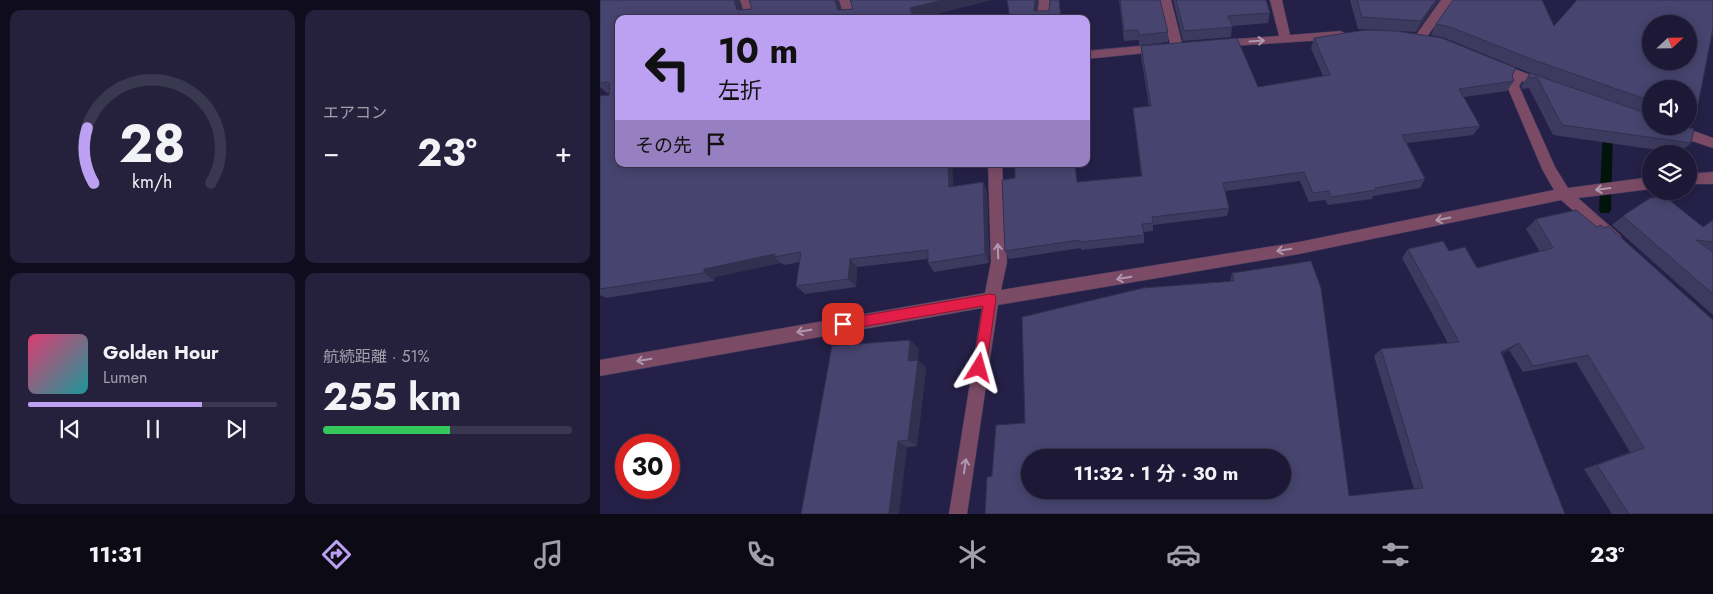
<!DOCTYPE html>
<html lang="ja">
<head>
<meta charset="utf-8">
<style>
  :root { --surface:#1c1835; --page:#25213d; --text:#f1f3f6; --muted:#a0a0ad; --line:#3a3750; --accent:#bca0f2 }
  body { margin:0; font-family:Jost,"Noto Sans JP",sans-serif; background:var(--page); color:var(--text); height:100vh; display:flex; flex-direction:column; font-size:19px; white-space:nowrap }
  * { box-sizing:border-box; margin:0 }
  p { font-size:16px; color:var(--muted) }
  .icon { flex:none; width:28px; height:28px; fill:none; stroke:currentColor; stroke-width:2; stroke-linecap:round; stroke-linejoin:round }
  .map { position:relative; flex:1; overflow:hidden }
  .side { display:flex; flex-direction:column; gap:10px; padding:10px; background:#0f0d1d; width:600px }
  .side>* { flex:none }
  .top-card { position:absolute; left:15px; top:15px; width:475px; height:152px; border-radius:10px; box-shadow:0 2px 12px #0003,0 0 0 1px var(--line); background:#bca0f2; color:#111; overflow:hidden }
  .needle { width:32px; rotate:68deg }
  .buttons { position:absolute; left:1042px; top:15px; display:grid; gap:10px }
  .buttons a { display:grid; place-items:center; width:55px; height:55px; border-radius:50%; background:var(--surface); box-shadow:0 2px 12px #0003,0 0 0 1px var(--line); font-size:25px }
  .speed { position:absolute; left:15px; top:434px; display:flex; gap:10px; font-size:25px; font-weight:700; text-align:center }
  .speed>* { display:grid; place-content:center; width:65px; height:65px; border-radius:50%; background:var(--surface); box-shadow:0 2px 12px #0003,0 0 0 1px var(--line); line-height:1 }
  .speed .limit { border:8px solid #d22; background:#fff; color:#111 }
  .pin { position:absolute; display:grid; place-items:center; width:42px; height:42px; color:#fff; margin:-21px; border-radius:10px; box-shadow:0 2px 8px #0006 }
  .me { position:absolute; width:55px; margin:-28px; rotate:8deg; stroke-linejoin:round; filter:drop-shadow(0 0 4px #0008) }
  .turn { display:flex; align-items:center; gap:18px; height:105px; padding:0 20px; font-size:22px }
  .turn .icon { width:65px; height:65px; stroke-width:2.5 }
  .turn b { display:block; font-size:35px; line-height:42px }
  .then { display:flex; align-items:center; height:48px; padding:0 20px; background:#0003; gap:10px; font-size:19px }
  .big { font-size:38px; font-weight:700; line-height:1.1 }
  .side .tile { flex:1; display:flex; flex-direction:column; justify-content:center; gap:8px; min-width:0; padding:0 18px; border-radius:10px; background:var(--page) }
  .side .dial { align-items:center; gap:0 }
  .dial svg { height:130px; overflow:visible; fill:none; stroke:var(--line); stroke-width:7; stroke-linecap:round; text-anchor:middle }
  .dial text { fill:var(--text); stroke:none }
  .song { display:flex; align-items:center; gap:15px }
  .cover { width:60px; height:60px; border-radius:8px; background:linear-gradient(135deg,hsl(340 70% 55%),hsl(180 70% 35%)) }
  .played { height:5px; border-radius:2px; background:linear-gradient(90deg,var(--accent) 70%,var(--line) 70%) }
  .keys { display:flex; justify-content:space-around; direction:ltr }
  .heat { display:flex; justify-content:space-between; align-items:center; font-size:28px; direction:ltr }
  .charge { height:8px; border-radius:4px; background:linear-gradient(90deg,#34c759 51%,var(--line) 0) }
  .side .tiles { flex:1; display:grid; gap:10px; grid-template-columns:repeat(2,1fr) }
  .trip { position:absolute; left:421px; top:449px; width:270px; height:50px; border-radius:25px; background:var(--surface); box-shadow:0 2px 12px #0003,0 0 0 1px var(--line); font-weight:700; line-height:50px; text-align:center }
  .dock { display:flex; height:80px; justify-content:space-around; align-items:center; background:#0b0a15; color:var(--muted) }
  .dock .icon { width:35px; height:35px }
  .dock .active { color:var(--accent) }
  .dock b { font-size:22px; color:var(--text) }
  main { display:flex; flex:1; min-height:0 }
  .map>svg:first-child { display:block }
</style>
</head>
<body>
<main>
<section class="side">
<div class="tiles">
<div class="tile dial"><svg viewBox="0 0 100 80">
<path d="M14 69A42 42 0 1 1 86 69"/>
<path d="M14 69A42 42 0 0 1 10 35" stroke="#bca0f2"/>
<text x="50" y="56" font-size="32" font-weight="700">28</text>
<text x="50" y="72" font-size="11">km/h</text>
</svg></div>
<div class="tile"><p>エアコン</p>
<div class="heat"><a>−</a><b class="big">23°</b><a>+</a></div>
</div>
<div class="tile">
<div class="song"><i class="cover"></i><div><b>Golden Hour</b><p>Lumen</p></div></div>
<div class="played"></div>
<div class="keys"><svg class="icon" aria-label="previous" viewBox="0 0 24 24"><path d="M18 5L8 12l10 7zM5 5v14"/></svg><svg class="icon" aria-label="pause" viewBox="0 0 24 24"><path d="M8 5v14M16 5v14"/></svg><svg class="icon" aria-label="next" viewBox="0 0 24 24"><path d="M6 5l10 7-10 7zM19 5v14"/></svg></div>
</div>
<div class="tile"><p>航続距離 · 51%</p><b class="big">255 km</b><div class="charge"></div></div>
</div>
</section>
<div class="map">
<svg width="1113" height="514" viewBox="0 0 1113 514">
  <rect width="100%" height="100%" fill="#252047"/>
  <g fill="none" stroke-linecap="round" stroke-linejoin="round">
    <path fill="#00140b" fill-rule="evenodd" d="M1008,124l5,4 -2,82 -2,3h-8l-2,-3 4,-82z"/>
    <defs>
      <path id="lane" d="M439,0h12l-2,19h-12z"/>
      <g id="street">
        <path d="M140,0h12l6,19h-12z"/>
        <path d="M239,0h12l6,19h-12z"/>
        <path d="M559,0h12l12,47 -2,3 -4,1 -6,-4z"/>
        <path d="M670,0h12l8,35 51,-4 6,4 -6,4 -125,8 -2,-3 6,-4 59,-4z"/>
        <path d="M841,0h12l-29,41h-8l-2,-3 2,-3z"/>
        <path d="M562,44l6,4 -2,3 -80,8v-8z"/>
        <path d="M894,61l55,21 2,3 -2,3 -4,2 -23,-9 -3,5 36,81 13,21 83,-11v12l-73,9 42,37 2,4 -2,4 -5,2 -5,-2 -49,-43 -262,54 -301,51 -31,209h-18l33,-206 -382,68v-16l385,-67 6,-31 -3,-98h14l5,98 -6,28 298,-48 255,-52 -12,-21 -35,-83 5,-9 -22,-9 -2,-3 2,-3z"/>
        <path d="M1058,126h22l33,12v10l-54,-18z"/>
        <path d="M1113,172v12h-24v-10z"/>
      </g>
    </defs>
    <use href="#lane" stroke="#403c60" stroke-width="1"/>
    <use href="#street" stroke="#403c60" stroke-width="1"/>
    <use href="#lane" fill="#7b4b65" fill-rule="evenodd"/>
    <use href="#street" fill="#7b4b65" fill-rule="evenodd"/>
  </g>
  <g fill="#3d3a5f">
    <path d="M0,0l142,10 10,-1 86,-9 3,10 12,-1 -3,-9h141l-75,19h-297l333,145 1,23 34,4 2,72 -55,9 -6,-9v-4l-71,8 -1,20 -51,7 -9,-8 4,-24 -16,3 -3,-2 -66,14 -1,4 -108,17 -6,-3v-199l9,-1v-2h-2l-7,-6z"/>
    <path d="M519,0h41l8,32v10l-29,3v-5l-15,1z"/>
    <path d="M573,0h93l4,13 -2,10 -36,3 -1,11 -48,4z"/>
    <path d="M750,0h89l-23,32 -16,-1 112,44 2,6 -7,10 -43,6 16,29 -7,9 -66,8 18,36 -5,9 -47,8 -1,3 -44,6 -3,-5 -16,2 -9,-21 -75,10 4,17 -2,8 -74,9v6l-9,1v11l-63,7v-2l-72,11 -4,-8 73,-69 63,-6 -7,-59 -1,-9 16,-2 -8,-50v-10l117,41 65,-11 -12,-28 3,-10 73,-8 -29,-1z"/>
    <path d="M1113,0v36l-1,-1 -16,80 -7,7v-33h-38v37l40,17 -12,10 -126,-18 -24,-47 -7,1 -1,-3 9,-13 -85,-35 -14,-3 5,-11 118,2z"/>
    <path d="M1023,216l80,11 10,-7v95l-101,-90z"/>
    <path d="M936,219l177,295h-101l-28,-45 46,-17 -54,-90 -53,10 -14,-22 -7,4 63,160 -573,-38 33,-53 205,-142 2,-8 117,223 65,-7 -40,-133 7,-7 67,-6 -46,-85 6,-9 41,2 28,17 63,-16 -14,-23z"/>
    <path d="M319,349l-2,11 9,8 -9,78 -10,1 -106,67z"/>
  </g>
  <g fill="#32304e">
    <path d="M134,0h5l5,19 -7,-9z"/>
    <path d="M235,0h3l5,19 -5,-9z"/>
    <path d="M343,0h48l-77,19 -4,-11z"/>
    <path d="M435,0h3l-2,19 -2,-8z"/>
    <path d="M836,0h3l-23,32 5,-11z"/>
    <path d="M348,164h4l1,33 -4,-10z"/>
    <path d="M383,182l4,9 2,72 -4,-9z"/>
    <path d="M175,254l-1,3 7,6 -66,14 -1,4 -10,-8v-4z"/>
    <path d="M250,259l7,8 -1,20 -8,-8z"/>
    <path d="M310,340l9,9 -3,20 -8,-8z"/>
    <path d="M919,343l-10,7 -17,9 9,-7z"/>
    <path d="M318,360l8,8 -9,78 -9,-6z"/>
    <path d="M298,441l9,6 -8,67h-10z"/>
  </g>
  <g fill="#47446f" stroke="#32304e" fill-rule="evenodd">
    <path d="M0,0h134l3,10 15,-1 -3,-9h86l3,10 15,-1 -3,-9h93l-33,8 4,11h-295v145h329l1,23 34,-5 2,72 -57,9v-13l-78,9 -2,20 -52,7 5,-34 -27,5 1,-3 -71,15v4l-104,16v-193l9,-1 1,-11 -2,-2 -8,1z"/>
    <path d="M407,0h28l-1,11h15l1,-11h9l2,19h-51z"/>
    <path d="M520,0h40l8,32 -29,3 -1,-5 -14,1z"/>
    <path d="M576,0h90l4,13 -42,3 5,11 -49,4z"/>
    <path d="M757,0h79l-15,21 -59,-4z"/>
    <path d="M853,0h89l12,26 23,-26h136v28l-17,87h-7v-26h-38v12l-120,-42 -81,-32 -14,-3zM1051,24h38v37h-38z"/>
    <path d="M765,30l31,1 46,7 74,30 -4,7 2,6 -55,8 21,37 -78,9 23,44 -50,9 1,2 -45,7 -2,-6 -16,2 -9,-21 -81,11 6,25 -77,9 1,6 -11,1 2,11 -64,7 -1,-2 -74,11 -3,-71 13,-2v-14h60l2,18 65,-6 -9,-68 18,-2 -10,-60 96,-8 21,49 72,-12 -16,-37z"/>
    <path d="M930,73l121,42v11h33l10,3 -3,14 -129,-18 -25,-48 -7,1 -1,-3z"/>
    <path d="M1064,196l39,31 10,-7v22l-17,-2 17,12v42l-90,-78 27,-18z"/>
    <path d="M976,210l21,17 4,-2 3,3 4,-2 105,94v194h-84l-32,-49 47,-17 -56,-93 -55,11 -14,-23 -18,9 64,162h-580l2,-37 5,-1 4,-51 29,-2 -3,-106 121,-29 91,-7 -2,-8 79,-12 10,27 28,208 74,-8 -42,-139 78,-7 -51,-93 35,-8 6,10 16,-4 12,21 76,-20 -17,-29zM430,458h252v32h-252z"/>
    <path d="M310,340l-2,21 10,-1 -10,80 -10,1 -9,73h-88l31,-168z"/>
  </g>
  <defs><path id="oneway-shaft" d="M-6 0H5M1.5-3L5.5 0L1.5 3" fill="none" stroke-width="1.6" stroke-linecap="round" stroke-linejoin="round" transform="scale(1.25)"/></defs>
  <g stroke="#b098b0">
    <use href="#oneway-shaft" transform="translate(657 41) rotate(-4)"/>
    <use href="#oneway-shaft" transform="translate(1003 189) rotate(173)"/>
    <use href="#oneway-shaft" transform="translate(843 219) rotate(169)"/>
    <use href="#oneway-shaft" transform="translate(684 250) rotate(170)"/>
    <use href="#oneway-shaft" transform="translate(398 251) rotate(-92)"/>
    <use href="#oneway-shaft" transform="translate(524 278) rotate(170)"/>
    <use href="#oneway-shaft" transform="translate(204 331) rotate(170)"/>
    <use href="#oneway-shaft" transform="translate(44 360) rotate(170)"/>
    <use href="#oneway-shaft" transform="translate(365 466) rotate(-82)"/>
  </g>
  <path fill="#e11d48" stroke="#92132f" d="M390,294l5,1 1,4 -10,69 -2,4 -5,2 -4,-2 -2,-4 10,-62 -140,24 -4,-2 -2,-4 2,-4 4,-1z"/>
</svg>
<div class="buttons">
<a><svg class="needle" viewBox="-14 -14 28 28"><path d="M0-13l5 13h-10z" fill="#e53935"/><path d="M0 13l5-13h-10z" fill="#a0a0ad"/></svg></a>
<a><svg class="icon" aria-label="sound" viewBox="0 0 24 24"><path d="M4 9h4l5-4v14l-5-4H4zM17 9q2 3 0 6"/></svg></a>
<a><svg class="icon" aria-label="layers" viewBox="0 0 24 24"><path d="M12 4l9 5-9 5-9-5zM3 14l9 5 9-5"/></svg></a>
</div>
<div class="speed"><div class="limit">30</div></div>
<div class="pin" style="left:243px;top:324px;background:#d93025"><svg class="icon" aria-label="arrive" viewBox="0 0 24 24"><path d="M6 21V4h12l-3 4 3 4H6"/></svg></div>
<svg class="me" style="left:379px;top:368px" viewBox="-20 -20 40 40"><path d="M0-17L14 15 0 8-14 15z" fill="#e11d48" stroke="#fff" stroke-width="4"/></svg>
<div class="trip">11:32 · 1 分 · 30 m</div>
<div class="top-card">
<div class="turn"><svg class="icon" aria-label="left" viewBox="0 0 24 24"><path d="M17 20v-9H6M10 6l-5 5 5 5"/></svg><div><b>10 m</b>左折</div></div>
<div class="then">その先<svg class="icon" aria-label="arrive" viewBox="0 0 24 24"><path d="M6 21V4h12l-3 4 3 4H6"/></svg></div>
</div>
</div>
</main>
<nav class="dock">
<b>11:31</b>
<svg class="icon active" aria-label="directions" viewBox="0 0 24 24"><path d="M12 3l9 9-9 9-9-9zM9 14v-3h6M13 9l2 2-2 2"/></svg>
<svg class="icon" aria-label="music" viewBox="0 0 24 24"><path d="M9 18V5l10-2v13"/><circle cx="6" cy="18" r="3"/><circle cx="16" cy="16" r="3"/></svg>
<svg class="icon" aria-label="phone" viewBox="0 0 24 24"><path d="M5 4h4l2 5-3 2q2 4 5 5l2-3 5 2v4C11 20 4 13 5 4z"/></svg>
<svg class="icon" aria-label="climate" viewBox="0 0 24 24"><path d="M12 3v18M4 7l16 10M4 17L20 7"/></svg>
<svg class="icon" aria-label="car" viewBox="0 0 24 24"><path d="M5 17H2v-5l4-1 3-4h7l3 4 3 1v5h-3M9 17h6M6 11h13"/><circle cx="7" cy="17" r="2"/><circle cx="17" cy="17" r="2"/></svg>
<svg class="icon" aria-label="filters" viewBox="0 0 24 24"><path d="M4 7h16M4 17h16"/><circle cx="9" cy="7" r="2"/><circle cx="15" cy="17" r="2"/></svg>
<b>23°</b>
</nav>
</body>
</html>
